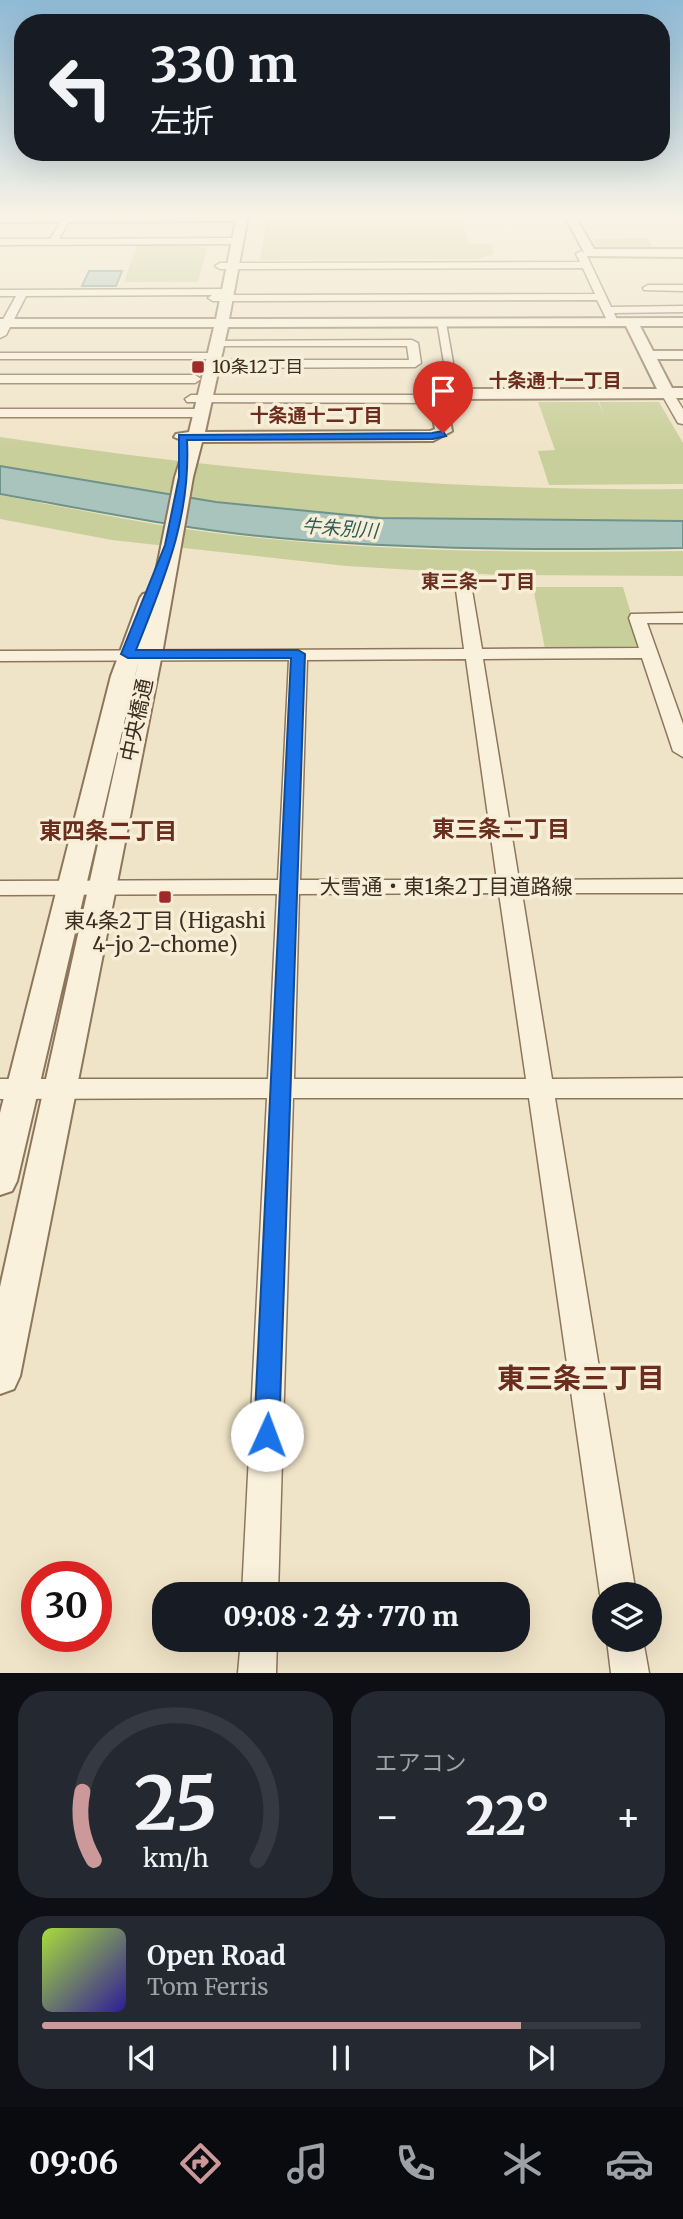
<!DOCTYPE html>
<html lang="ja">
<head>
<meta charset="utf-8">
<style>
  :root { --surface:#171b24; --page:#242831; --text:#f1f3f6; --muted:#9ea1a6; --line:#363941; --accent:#cc999b }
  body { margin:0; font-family:Merriweather,"Noto Sans JP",serif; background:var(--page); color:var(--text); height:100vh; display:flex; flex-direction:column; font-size:26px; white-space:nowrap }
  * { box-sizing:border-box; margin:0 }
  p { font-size:23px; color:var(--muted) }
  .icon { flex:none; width:38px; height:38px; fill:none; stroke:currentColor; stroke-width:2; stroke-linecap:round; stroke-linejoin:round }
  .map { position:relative; height:1673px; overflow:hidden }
  .sheet { display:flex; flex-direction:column; gap:18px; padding:18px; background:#0d0f14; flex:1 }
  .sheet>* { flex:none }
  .top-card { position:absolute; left:14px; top:14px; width:656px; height:147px; border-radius:28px; box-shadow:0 7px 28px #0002; background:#171b24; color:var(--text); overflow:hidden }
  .tools { position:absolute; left:592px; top:1582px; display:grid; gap:14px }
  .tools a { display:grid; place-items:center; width:70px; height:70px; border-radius:50%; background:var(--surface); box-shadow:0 7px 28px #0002; font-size:35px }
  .speed { position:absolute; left:21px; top:1561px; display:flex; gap:14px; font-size:35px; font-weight:700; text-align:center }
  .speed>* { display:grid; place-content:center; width:91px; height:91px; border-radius:50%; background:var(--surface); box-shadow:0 7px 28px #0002; line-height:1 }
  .speed .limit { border:10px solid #d22; background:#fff; color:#111 }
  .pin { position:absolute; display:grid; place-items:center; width:60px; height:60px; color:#fff; margin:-72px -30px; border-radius:50% 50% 50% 0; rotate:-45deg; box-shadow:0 0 7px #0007 }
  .pin .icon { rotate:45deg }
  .me { position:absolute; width:77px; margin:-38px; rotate:2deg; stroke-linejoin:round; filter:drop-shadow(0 0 5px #0008) }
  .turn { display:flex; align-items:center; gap:24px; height:147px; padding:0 21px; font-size:32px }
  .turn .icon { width:91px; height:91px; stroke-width:2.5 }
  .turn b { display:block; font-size:49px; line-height:60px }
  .big { font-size:52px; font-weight:800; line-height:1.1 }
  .sheet .widget { flex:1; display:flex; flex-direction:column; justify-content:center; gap:10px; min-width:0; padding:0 24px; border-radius:28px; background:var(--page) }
  .sheet .dial { align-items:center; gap:0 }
  .dial svg { height:182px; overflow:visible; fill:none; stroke:var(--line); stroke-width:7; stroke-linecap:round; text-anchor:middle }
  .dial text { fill:var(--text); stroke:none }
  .song { display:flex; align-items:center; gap:21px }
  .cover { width:84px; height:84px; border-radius:10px; background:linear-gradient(135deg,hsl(80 70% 55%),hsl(250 70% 35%)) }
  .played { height:7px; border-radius:4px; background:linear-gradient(90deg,var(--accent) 80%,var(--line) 80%) }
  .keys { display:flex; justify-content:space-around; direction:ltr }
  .heat { display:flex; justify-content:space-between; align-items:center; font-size:38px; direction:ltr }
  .sheet .tiles { flex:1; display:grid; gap:18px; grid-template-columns:1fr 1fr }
  .widget:last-child { grid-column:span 2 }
  .trip { position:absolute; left:152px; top:1582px; width:378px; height:70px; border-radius:28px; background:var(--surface); box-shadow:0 7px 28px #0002; font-weight:800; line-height:70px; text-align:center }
  .menu { display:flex; height:112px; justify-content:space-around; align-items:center; background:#090b0e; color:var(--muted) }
  .menu .icon { width:49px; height:49px }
  .menu .selected { color:var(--accent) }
  .menu b { font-size:32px; color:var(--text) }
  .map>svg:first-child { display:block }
</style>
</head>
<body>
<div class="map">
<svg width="683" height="1673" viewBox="0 0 683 1673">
  <rect width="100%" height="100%" fill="#f0e4c8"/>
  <g fill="#c9cf9b">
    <path d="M267,216l196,2 5,26h23l3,10 -17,5 -217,1z"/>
    <path d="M647,238l9,14h-56l-7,-13z"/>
    <path d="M137,245l59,1 11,3 -9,33h-74z"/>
    <path d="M538,402h60l6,13 -5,-13h60l24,41v41l-134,1 -11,-34 17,-1z"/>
    <path d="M0,437c226,34 454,55 683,52v32l-303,-3 -164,-16 -216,-36z"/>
    <path d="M0,495c71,13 143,29 215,38 155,19 312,20 468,18v25l-184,-1 -153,-9 -234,-26 -112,-21z"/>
    <path d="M533,587h90l19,63 -97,-1z"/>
  </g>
  <g fill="#a9c4bc" stroke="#6f938a" stroke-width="2">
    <path d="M89,271h33l-6,15h-34z"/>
    <path d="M0,466l216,36 164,16 303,3v27c-135,2 -270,2 -404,-10 -94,-8 -187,-28 -279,-44z"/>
  </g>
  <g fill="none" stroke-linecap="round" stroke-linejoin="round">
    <defs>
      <g id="minor">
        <path d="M64,216h8l-13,23 179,-1 5,3 -5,3 -238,1v-6h50z"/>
        <path d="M581,251l5,3 25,53 72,-1v6l-69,1 4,9 -5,3 -5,-3 -11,-22 -384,1 -5,-3 4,-3 -186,1 -20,39 -6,3v-13l16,-29h-16v-6l226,-1 5,3 -4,3 368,-1 -12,-26 -363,1 -5,-3 5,-3 360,-1 -4,-8z"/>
        <path d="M648,285h35v6l-39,-1 -1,-2z"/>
        <path d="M437,321l9,2 13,73 -10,-3z"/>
        <path d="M412,340l6,3 3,20 -6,4 -201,1 -6,-4 6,-4h195l-2,-14h-193l-2,-2 6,-3z"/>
        <path d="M0,353h215l6,3 -6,3h-215z"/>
        <path d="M0,375h195l6,4 -6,4h-195z"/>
        <path d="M667,389l4,1 12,19v15l-5,-1 -17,-30z"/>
        <path d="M191,395h247l6,4 -6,4 -251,-1 -2,-3z"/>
        <path d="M0,409h203l6,4 -6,4h-203z"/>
        <path d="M464,585l8,5 10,59 157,-1 -10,-30 2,-4 52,-1v10h-36l36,101v33l-10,-6 -31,-93 -159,1 36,221 164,-1v14h-161l30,186 131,-1v20h-128l81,496h-32v9l-4,-9 -71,-496h-236l-15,496h-36l25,-496 -267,1v-20h268l9,-185 -277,1v-14l278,-1 11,-220 -289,1v-10l464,-2 -8,-59zM466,659l31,221h-197l7,-220zM499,893l27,186h-232l5,-185z"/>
        <path d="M241,1640h36l-1,33h-38z"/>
        <path d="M607,1640h36l6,33h-38z"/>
      </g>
      <g id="tertiary">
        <path d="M0,216h248l-19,103 454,-1v8h-43l13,25h30v8h-26l15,29h11v10l-234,1 -3,1 6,31 -19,10 -231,1 -9,35 -31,177 -142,722 -6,13 -14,5v-107l139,-628 -122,522 -5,10 -12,4v-82l111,-437 29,-78 3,-4 9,-2 23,-115 11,-35 -12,-5 2,-3 13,-2 25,-105h-214v-8h216l20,-98 -236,1zM626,326l31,63h-212l-15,10 5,30 -5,2 -225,1 23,-105z"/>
        <path d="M565,216h10l19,33h89v8l-97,-1z"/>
      </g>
    </defs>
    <use href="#minor" stroke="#8d765c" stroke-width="3"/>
    <use href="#tertiary" stroke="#8d765c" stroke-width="4"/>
    <use href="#minor" fill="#faf1dc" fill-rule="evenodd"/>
    <use href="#tertiary" fill="#faf1dc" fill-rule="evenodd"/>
  </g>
  <linearGradient id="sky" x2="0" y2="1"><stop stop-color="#8fbad6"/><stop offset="0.48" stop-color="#f8f3e6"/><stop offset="1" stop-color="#f8f3e6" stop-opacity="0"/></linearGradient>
  <rect width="683" height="450" fill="url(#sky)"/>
  <path fill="#1a73e8" stroke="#114b97" stroke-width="2" d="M443,431l3,5 -13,3 -246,1c4,78 -23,139 -51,210h162l7,4 -26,781 -4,8 -8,3 -9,-3 -4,-8 37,-777h-163l-7,-4 44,-109 14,-68v-42l253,-2z"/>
  <g fill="#9e2a2b" stroke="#f7eed8" stroke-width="2.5">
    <rect x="191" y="360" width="14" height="14" rx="3.5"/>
    <rect x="158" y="890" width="14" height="14" rx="3.5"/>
  </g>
  <g text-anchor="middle" stroke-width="7" stroke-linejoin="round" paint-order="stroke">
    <g font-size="18" fill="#3d2e20" stroke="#f7eed8" text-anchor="start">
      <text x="212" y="373">10条12丁目</text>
    </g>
    <g font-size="19" font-weight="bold" fill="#6b2e1e" stroke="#f7eed8">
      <text x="555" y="387">十条通十一丁目</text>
      <text x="316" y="422">十条通十二丁目</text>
      <text x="478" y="588">東三条一丁目</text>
    </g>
    <g font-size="19" font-style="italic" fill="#2f5d5a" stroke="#f7eed8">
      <text transform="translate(340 528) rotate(4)" y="7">牛朱別川</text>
    </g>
    <g font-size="21" fill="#3d2e20" stroke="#f7eed8">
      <text transform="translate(137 720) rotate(-78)" y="7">中央橋通</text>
      <text x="446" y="894">大雪通・東1条2丁目道路線</text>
    </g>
    <g font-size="21" fill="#3d2e20" stroke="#f7eed8">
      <text x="165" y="928">東4条2丁目 (Higashi<tspan x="165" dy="24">4-jo 2-chome)</tspan></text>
    </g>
    <g font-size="23" font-weight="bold" fill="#6b2e1e" stroke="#f7eed8">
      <text x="501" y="837">東三条二丁目</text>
      <text x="108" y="839">東四条二丁目</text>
    </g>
    <g font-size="28" font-weight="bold" fill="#6b2e1e" stroke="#f7eed8">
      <text x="581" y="1388">東三条三丁目</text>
    </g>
  </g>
</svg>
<div class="tools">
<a><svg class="icon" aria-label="layers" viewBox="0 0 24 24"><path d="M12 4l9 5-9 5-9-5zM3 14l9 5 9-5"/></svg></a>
</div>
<div class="speed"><div class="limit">30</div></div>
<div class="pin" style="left:443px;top:433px;background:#d93025"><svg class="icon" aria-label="arrive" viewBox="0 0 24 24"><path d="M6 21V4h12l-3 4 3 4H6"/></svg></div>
<svg class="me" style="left:267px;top:1435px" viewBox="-20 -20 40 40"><circle r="19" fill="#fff"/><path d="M0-13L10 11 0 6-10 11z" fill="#1a73e8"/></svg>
<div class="trip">09:08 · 2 分 · 770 m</div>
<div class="top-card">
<div class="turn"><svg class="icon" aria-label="left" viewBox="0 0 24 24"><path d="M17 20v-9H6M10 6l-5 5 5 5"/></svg><div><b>330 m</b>左折</div></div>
</div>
</div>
<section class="sheet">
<div class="tiles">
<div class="widget dial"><svg viewBox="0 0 100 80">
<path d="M14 69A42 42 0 1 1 86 69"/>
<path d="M14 69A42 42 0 0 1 9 39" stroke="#cc999b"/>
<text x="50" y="56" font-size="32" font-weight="700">25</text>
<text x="50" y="72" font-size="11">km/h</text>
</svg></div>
<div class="widget"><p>エアコン</p>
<div class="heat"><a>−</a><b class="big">22°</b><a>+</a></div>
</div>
<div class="widget">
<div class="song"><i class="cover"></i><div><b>Open Road</b><p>Tom Ferris</p></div></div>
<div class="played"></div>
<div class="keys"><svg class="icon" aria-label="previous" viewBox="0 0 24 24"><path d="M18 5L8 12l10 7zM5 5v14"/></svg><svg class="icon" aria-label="pause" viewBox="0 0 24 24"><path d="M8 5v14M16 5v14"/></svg><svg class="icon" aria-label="next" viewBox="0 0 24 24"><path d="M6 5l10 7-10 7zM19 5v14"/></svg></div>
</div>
</div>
</section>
<nav class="menu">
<b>09:06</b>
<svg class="icon selected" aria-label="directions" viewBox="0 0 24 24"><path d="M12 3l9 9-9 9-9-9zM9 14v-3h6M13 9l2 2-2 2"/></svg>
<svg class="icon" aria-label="music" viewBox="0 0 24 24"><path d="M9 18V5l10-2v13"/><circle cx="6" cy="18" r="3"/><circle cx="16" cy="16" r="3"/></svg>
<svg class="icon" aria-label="phone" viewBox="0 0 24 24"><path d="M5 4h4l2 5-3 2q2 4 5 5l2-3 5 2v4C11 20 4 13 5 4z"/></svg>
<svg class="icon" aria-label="climate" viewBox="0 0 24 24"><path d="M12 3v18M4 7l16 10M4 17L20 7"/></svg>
<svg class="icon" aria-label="car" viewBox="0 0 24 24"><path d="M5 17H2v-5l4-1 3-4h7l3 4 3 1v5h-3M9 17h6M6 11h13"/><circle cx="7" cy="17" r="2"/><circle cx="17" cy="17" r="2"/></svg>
</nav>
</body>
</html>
